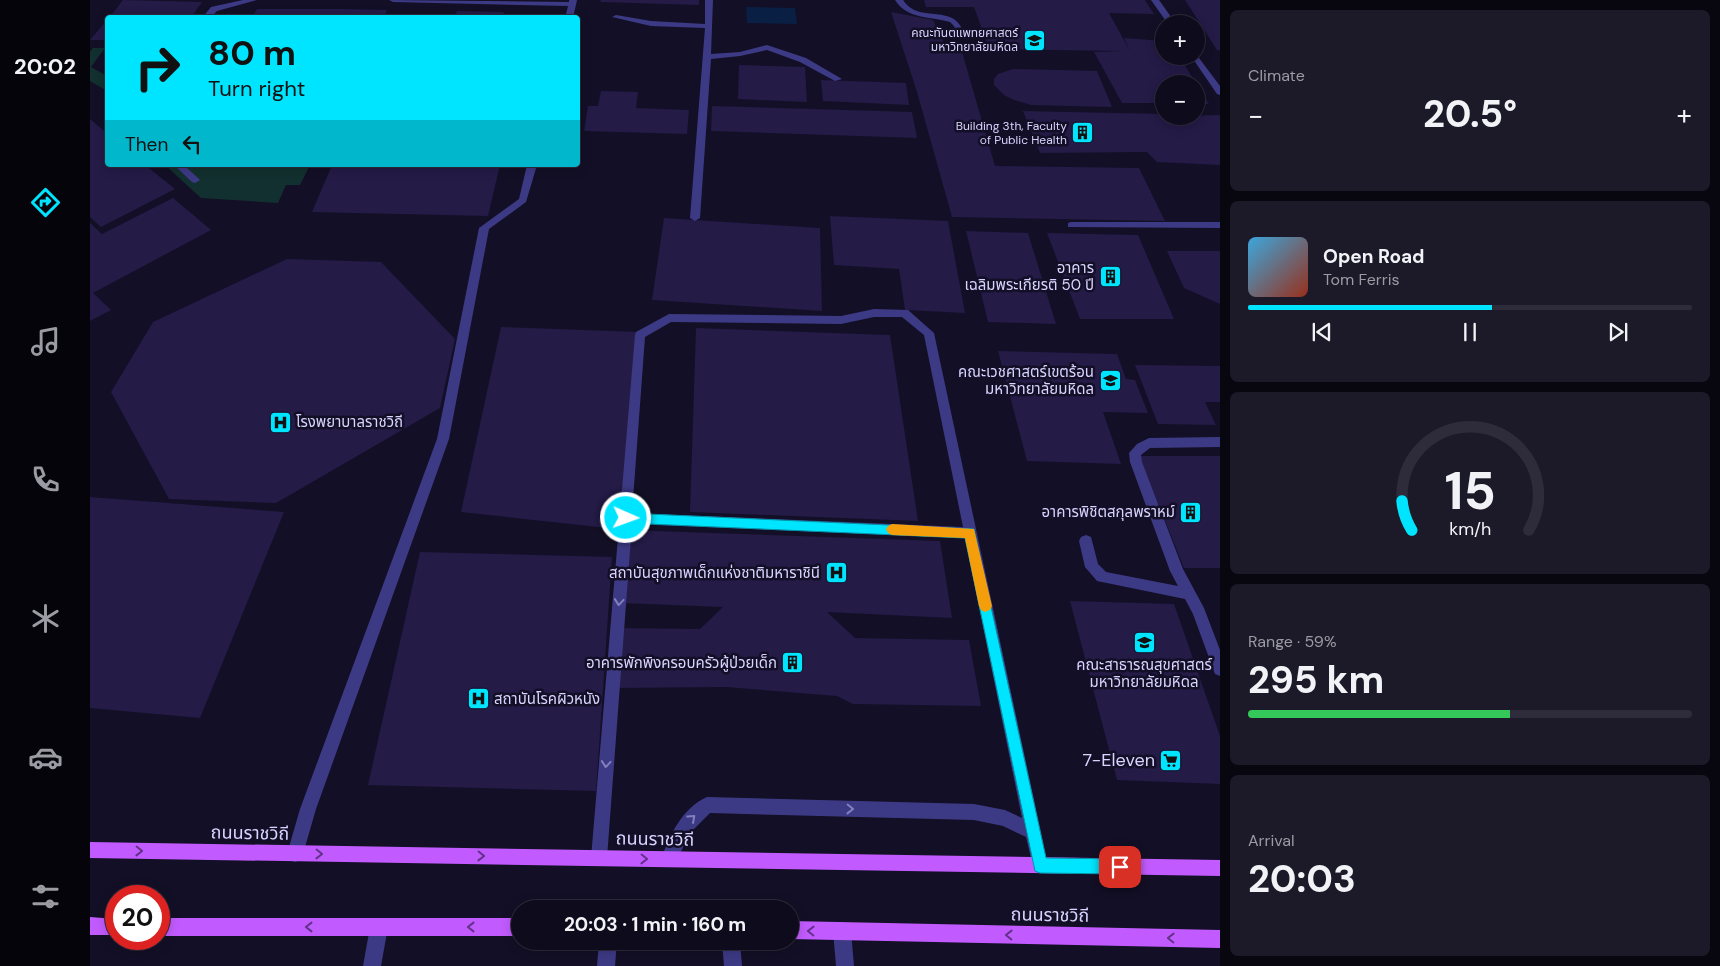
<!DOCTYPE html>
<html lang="en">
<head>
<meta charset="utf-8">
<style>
  :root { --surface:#0e0b1c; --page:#1c1929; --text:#f1f3f6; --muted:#9b9ba3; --line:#2e2b3b; --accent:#00e5ff }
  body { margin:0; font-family:"DM Sans","Noto Sans Thai",sans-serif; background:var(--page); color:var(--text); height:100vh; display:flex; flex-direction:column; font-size:19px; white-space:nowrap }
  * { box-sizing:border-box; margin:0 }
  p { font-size:16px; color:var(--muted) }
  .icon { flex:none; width:28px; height:28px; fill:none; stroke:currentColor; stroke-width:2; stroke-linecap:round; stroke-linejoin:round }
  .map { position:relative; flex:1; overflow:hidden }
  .drawer { display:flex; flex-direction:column; gap:10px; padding:10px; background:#08060f; width:500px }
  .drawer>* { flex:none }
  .top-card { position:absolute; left:15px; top:15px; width:475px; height:152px; border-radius:5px; box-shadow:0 2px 12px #0003,0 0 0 1px var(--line); background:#00e5ff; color:#111; overflow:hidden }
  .tools { position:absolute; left:1065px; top:15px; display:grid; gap:10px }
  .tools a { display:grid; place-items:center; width:50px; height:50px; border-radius:50%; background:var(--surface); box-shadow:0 2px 12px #0003,0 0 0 1px var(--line); font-size:25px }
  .speed { position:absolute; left:15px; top:885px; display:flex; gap:10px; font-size:25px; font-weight:700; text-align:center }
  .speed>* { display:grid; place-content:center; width:65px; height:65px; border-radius:50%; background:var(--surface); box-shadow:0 2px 12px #0003,0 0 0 1px var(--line); line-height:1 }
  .speed .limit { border:8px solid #d22; background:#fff; color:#111 }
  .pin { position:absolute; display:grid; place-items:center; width:42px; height:42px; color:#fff; margin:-21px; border-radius:10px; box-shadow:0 2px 8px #0006 }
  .me { position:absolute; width:55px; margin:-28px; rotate:92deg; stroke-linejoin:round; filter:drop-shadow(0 0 4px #0008) }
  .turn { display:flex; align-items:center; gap:18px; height:105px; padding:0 20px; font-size:22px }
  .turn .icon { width:65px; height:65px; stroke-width:2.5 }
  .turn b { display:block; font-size:35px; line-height:42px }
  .then { display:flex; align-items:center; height:48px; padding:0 20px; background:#0003; gap:10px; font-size:19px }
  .big { font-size:38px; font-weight:700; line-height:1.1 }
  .drawer .card { flex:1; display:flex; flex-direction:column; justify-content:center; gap:8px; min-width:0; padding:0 18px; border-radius:8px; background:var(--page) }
  .drawer .dial { align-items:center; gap:0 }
  .dial svg { height:130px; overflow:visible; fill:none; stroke:var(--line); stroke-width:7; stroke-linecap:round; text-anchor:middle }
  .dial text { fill:var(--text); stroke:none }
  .song { display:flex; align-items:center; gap:15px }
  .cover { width:60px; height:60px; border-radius:8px; background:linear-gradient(135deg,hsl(200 70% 55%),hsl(10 70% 35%)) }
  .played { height:5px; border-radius:2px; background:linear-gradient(90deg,var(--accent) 55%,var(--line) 55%) }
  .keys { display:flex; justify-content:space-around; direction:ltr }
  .heat { display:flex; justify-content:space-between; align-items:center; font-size:28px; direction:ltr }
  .charge { height:8px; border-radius:4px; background:linear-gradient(90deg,#34c759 59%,var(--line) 0) }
  .trip { position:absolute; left:421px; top:900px; width:288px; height:50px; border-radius:25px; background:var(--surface); box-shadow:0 2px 12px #0003,0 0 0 1px var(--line); font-weight:700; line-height:50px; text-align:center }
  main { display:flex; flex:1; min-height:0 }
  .tabs { display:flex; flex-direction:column; width:90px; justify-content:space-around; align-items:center; background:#06040b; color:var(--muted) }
  .tabs .icon { width:35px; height:35px }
  .tabs .active { color:var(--accent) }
  .tabs b { font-size:22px; color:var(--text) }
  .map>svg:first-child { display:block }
</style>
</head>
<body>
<main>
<nav class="tabs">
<b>20:02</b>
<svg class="icon active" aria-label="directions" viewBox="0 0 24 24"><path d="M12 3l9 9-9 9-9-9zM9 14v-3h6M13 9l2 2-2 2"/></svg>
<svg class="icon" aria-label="music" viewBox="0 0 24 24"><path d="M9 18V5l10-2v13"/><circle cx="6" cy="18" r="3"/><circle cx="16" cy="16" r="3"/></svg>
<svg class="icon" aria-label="phone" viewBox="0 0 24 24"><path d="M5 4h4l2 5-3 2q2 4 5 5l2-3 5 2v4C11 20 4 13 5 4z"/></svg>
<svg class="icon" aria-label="climate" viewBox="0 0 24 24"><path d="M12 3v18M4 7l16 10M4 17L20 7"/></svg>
<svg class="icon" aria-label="car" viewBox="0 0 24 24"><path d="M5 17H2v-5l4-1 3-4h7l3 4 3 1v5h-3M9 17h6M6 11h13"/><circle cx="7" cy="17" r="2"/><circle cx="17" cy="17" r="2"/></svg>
<svg class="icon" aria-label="filters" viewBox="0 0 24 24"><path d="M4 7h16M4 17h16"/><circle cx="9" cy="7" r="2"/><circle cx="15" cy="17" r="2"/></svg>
</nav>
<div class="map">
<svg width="1130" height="966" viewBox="0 0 1130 966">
  <rect width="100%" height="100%" fill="#130f26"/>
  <g fill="#12302f">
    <path d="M3,48h12l-14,19 16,9v15l-17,-10v-29z"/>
    <path d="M75,165h145l-10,20h-14l-8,18 -77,-5z"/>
  </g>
  <path fill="#0a1f44" d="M656,7l49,1 2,16 -50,-1z"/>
  <g fill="#241b47">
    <path d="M33,0l79,2 -11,16h-82z"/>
    <path d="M511,0h98v5l-99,-3z"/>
    <path d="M834,0h221l9,14 -45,-1 21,38 -6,-13 40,3v15h15l30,48h-13v-20h-32v19h-42l-28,-51 29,-1 -134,-2 -15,-42h-48z"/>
    <path d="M1095,0h35v50h-3z"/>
    <path d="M167,9h87l43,1 -3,8h-133z"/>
    <path d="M367,11l47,1 -2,6h-48z"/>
    <path d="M801,12l42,8 12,25h15l35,121 144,2 26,53 -213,-4 -35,-125z"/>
    <path d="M18,19v21h-18z"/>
    <path d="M649,65l66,2 2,35 -69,-3z"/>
    <path d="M923,69l84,2 15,36 -81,-2 -17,-5 -10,-5 -10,-10v-6l4,-5z"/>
    <path d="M731,80l85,3 3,22 -86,-4z"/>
    <path d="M511,91l37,1 -2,16 53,2 -2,24 -103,-3 4,-25h10z"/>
    <path d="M622,106l200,6 5,26 -206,-7z"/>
    <path d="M933,111l141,3v2l56,-1v50l-63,-3 -10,-10 -107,1z"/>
    <path d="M0,119l18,15v31h37l30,24 -74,38 -11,-10z"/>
    <path d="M242,165h168l-12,51 -176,-4z"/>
    <path d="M83,198l38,32 -118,63 18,17 -21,11v-98l12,11z"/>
    <path d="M740,216l118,5 17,92 -60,-3 -6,-41 -65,-4z"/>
    <path d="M574,218l156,10 2,83 -170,-11z"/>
    <path d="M876,231l62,2 28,91 -68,-2z"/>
    <path d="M957,233l91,2 36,84h-94z"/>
    <path d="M1077,251h53v53l-36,-16z"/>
    <path d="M197,259l94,3 74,77 -15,69 -164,95 -107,-4 -58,-107 42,-70z"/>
    <path d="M411,327l137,5 -12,198 -165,-18z"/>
    <path d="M606,328l194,7 28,186 -228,-9z"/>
    <path d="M908,351l119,3 9,25 9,1 13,33 -45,-1 18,52 -94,-3z"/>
    <path d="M1045,365l85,1v36h-15l11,23 -58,-1z"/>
    <path d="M1049,456h81v112h-36z"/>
    <path d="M0,497l194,15 -84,206 -110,-10z"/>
    <path d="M536,530l314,11 12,77 -125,-6 28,26 114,2 12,66 -128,-2 -16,-8 -111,-9 -113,1 2,-60 85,1 23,-22 -102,-4z"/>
    <path d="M330,552l192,5 -16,234 -228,-6z"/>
    <path d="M980,601l104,3 46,132v48l-103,-4z"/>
  </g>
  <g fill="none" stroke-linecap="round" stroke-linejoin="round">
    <g fill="#3d3a85" fill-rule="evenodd">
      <path d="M153,0h14l-40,11 -7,7h-8l9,-11z"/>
      <path d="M299,0l180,2v-2h8l-4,18h-8l3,-12 -175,-4z"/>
      <path d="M615,0h8l-2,54 29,-2 27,-7 39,13 36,21 -7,2 -35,-19 -33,-12 -27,6 -29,3 -11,159 -5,3 -5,-3 15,-190 -54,-2 -39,-9 4,-2 35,6 54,3z"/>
      <path d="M805,0h8c17,26 52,0 62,36l-7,2 -4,-12 -4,-4c-20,-6 -42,-2 -55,-22z"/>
      <path d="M1061,0h8l17,24h-8z"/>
      <path d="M1106,54l24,32v9l-3,-1 -26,-38h5z"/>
      <path d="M84,165h10l16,15 -5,3 -3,-1z"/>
      <path d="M437,165h10l-11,37 -37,27 -40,210 -133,370 -13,45 -2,6 -6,2 -6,-2 -2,-6 13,-45 137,-370 42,-211 40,-29z"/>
      <path d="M981,222h149v6l-152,-1v-4z"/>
      <path d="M784,309l34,1 26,23 114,532 -2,6 -6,2 -6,-2 -8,-34 -23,-11 -29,-6 -264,-7 -21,21 -14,31 -6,2 -6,-2 -2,-6c9,-24 21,-51 46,-62l267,7 31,6 17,8 -57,-280 -333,-14 -25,334 -2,6 -6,2 -6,-2 -2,-6 44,-523 1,-3 33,-18 172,2zM784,317h28l22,18 39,192 -331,-14 13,-176 26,-15 170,2z"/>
      <path d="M1130,437v10l-70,1 -9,7 1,7 41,107 21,39 16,42v26l-5,-2 -22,-60 -8,-15 -88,-18 -12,-14 -6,-26 2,-4 5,-2 5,2 7,27 8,8 72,14 -8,-15 -40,-109 -1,-9 8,-9 12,-6z"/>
      <path d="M752,922l6,3 3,6 3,35h-18l-3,-35 3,-6z"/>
      <path d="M632,941h18l2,25h-18z"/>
    </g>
    <g fill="#3d3a85" fill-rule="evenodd">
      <path d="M289,918l6,3 3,6 -7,39h-18l7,-39 3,-6z"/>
      <path d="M509,941h18l-2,25h-18z"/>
    </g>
    <g fill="#c25bff" fill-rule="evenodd">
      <path d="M0,842l1130,18v16l-1130,-18z"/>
      <path d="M0,917l26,2v16h-26z"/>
      <rect x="69" y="918" width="361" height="18"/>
      <path d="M700,921l430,9v18l-430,-9z"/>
    </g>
  </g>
  <defs><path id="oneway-chevron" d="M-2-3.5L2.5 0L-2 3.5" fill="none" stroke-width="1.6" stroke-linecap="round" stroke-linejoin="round" transform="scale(1.25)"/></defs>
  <g stroke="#837fbc">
    <use href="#oneway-chevron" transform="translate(529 602) rotate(95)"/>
    <use href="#oneway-chevron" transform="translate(516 764) rotate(95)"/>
    <use href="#oneway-chevron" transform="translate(760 809) rotate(1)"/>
    <use href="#oneway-chevron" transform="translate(602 818) rotate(-42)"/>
  </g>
  <g stroke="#623188">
    <use href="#oneway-chevron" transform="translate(49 851) rotate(1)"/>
    <use href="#oneway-chevron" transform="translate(229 854) rotate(1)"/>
    <use href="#oneway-chevron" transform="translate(391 856) rotate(1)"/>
    <use href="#oneway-chevron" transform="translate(554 859) rotate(1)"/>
    <use href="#oneway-chevron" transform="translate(219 927) rotate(-180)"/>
    <use href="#oneway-chevron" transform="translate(381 927) rotate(180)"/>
    <use href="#oneway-chevron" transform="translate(721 931) rotate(-179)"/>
    <use href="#oneway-chevron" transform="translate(919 935) rotate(-179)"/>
    <use href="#oneway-chevron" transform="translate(1081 938) rotate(-179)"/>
  </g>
  <path fill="#00e5ff" stroke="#0095a6" d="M536,513l348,16 72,329 74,1 6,2 2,6 -2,5 -6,2 -80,-1 -5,-2 -70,-333 -339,-15 -4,-1 -2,-4 2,-3z"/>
  <path fill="#f59e0b" d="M802,524l82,5 18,77 -2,4 -5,2 -4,-2 -2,-4 -14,-68 -73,-3 -4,-2 -2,-4 2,-3z"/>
  <defs>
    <symbol id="university-square" viewBox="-11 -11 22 22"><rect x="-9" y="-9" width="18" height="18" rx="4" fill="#00e5ff" stroke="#130f26"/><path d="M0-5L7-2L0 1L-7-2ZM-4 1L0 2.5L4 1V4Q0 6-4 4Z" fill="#111"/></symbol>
    <symbol id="building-square" viewBox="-11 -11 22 22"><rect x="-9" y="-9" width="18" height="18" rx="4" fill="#00e5ff" stroke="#130f26"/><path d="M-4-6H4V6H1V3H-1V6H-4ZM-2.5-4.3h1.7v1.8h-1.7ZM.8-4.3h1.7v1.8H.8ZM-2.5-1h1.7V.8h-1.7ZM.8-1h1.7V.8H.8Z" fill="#111"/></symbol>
    <symbol id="hospital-square" viewBox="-11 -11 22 22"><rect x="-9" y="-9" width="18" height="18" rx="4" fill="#00e5ff" stroke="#130f26"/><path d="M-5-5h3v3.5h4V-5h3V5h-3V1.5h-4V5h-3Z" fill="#111"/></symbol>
    <symbol id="supermarket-square" viewBox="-11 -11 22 22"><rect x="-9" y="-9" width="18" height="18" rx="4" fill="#00e5ff" stroke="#130f26"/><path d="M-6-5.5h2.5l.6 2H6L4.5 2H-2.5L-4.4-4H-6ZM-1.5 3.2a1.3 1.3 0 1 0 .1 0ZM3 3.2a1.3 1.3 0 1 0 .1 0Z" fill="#111"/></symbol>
  </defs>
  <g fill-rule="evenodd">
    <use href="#university-square" x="932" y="28" width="25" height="25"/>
    <use href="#building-square" x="980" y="120" width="25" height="25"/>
    <use href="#building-square" x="1008" y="264" width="25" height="25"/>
    <use href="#university-square" x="1008" y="368" width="25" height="25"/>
    <use href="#hospital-square" x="178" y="410" width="25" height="25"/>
    <use href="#building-square" x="1088" y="500" width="25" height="25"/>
    <use href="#hospital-square" x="734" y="560" width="25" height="25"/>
    <use href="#university-square" x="1042" y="630" width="25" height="25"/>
    <use href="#building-square" x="690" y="650" width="25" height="25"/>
    <use href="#hospital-square" x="376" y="686" width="25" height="25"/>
    <use href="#supermarket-square" x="1068" y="748" width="25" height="25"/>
  </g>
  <g text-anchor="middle" stroke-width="5" stroke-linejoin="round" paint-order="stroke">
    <g font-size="12" fill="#d9d4ff" stroke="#130f26" text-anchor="end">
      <text x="928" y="37">คณะทันตแพทยศาสตร์<tspan x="928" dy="14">มหาวิทยาลัยมหิดล</tspan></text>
      <text x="977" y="130">Building 3th, Faculty<tspan x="977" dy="14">of Public Health</tspan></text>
    </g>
    <g font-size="15" fill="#d9d4ff" stroke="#130f26" text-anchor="end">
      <text x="1004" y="273">อาคาร<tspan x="1004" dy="17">เฉลิมพระเกียรติ 50 ปี</tspan></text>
      <text x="1004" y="377">คณะเวชศาสตร์เขตร้อน<tspan x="1004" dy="17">มหาวิทยาลัยมหิดล</tspan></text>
      <text x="206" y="427" text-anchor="start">โรงพยาบาลราชวิถี</text>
      <text x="1085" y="517">อาคารพิชิตสกุลพราหม์</text>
      <text x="730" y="578">สถาบันสุขภาพเด็กแห่งชาติมหาราชินี</text>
      <text x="687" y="668">อาคารพักพิงครอบครัวผู้ป่วยเด็ก</text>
      <text x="1054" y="670" text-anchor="middle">คณะสาธารณสุขศาสตร์<tspan x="1054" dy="17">มหาวิทยาลัยมหิดล</tspan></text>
      <text x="404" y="704" text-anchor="start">สถาบันโรคผิวหนัง</text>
    </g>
    <g font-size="18" fill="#d9d4ff" stroke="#130f26" text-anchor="end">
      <text x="1065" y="766">7-Eleven</text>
    </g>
    <g font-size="18" fill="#d9d4ff" stroke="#130f26">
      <text transform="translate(160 833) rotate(1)" y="6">ถนนราชวิถี</text>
      <text transform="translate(565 839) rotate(1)" y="6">ถนนราชวิถี</text>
      <text transform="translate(960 915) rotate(1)" y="6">ถนนราชวิถี</text>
    </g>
  </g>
</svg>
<div class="tools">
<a>+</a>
<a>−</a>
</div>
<div class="speed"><div class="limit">20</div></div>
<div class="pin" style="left:1030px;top:867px;background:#d93025"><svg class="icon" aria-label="arrive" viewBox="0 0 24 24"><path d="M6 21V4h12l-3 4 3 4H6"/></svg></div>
<svg class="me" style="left:536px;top:518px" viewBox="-20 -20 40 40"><circle r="17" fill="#00e5ff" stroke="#fff" stroke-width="3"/><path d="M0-11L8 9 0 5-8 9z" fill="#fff"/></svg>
<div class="trip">20:03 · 1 min · 160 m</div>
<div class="top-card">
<div class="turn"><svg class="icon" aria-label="right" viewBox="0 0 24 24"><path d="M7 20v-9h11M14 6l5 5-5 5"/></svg><div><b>80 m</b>Turn right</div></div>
<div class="then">Then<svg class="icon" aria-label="left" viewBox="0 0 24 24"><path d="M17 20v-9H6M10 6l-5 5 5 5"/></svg></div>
</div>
</div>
<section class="drawer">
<div class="card"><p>Climate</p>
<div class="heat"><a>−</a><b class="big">20.5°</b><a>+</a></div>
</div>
<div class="card">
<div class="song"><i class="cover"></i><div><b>Open Road</b><p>Tom Ferris</p></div></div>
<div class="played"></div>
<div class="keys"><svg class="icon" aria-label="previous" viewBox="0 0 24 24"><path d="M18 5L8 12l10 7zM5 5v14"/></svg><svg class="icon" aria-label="pause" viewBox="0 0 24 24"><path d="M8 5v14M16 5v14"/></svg><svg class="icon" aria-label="next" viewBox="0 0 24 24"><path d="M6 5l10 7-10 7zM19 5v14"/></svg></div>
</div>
<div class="card dial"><svg viewBox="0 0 100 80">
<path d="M14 69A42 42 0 1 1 86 69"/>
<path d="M14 69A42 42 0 0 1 8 51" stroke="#00e5ff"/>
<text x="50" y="56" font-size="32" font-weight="700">15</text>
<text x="50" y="72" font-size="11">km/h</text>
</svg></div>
<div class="card"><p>Range · 59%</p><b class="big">295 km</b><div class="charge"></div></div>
<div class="card"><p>Arrival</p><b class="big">20:03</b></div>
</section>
</main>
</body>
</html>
